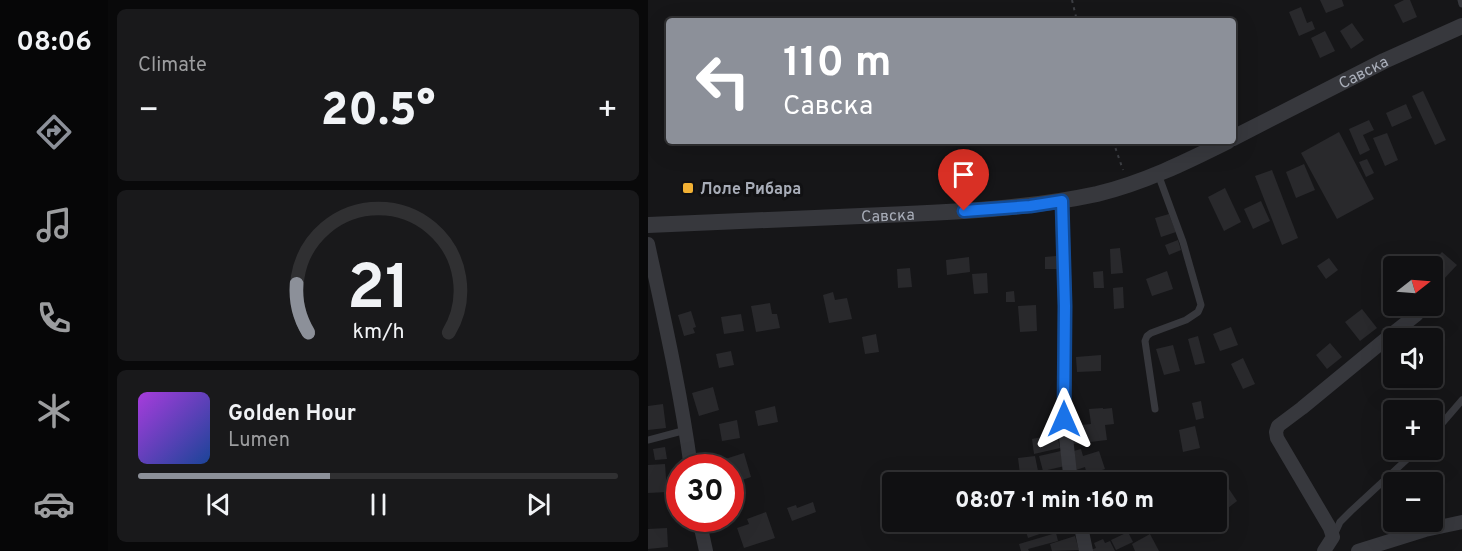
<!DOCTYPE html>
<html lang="en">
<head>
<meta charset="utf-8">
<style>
  :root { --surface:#101012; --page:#19191b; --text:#f1f3f6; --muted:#9c9d9f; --line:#303032; --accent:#8c9099 }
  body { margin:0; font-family:Overpass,sans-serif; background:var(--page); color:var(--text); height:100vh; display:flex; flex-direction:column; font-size:22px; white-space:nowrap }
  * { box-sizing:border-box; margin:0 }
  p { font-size:20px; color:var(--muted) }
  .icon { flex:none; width:33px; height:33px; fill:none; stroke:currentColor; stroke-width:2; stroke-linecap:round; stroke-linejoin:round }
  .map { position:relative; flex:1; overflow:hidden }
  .details { display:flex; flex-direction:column; gap:9px; padding:9px; background:#09090a; width:540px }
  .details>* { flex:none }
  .guide { position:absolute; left:18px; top:18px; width:570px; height:126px; border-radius:6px; box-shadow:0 6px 24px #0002,0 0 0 2px var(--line); background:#8c9099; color:#fff; overflow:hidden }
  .needle { width:39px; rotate:73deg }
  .tools { position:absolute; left:735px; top:256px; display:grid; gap:12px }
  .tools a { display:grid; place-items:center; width:60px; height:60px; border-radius:6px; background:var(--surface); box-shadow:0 6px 24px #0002,0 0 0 2px var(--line); font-size:30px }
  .speed { position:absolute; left:18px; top:454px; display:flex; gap:12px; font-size:30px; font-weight:700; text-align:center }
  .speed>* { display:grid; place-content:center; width:78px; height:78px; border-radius:50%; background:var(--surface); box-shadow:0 6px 24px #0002,0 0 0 2px var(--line); line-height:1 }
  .speed .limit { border:9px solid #d22; background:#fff; color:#111 }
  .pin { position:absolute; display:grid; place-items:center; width:51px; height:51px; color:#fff; margin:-62px -26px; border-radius:50% 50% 50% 0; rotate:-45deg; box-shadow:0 0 6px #0007 }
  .pin .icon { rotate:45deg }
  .me { position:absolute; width:66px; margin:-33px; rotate:0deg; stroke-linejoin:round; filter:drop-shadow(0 0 4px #0008) }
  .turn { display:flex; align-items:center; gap:21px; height:126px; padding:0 18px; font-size:27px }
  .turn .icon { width:78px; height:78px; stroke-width:2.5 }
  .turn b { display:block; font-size:42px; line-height:51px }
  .big { font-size:45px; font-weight:800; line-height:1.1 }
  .details .widget { flex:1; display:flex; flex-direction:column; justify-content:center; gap:9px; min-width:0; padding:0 21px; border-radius:9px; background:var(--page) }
  .details .dial { align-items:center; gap:0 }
  .dial svg { height:156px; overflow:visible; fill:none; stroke:var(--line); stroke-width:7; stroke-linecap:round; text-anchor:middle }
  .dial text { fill:var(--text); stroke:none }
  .song { display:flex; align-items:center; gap:18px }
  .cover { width:72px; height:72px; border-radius:9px; background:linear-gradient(135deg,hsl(280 70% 55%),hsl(220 70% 35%)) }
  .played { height:6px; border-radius:3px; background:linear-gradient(90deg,var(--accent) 40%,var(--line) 40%) }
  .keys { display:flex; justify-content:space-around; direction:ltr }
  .heat { display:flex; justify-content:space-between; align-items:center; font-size:33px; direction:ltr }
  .trip { position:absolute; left:234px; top:472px; width:345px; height:60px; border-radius:6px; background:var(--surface); box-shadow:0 6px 24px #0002,0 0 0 2px var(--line); font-weight:800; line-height:60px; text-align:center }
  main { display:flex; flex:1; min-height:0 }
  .tab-bar { display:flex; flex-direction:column; width:108px; justify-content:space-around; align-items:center; background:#060607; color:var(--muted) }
  .tab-bar .icon { width:42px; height:42px }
  .tab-bar .active { color:var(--accent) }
  .tab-bar b { font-size:27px; color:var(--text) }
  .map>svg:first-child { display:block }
</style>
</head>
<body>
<main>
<nav class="tab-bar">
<b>08:06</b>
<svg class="icon active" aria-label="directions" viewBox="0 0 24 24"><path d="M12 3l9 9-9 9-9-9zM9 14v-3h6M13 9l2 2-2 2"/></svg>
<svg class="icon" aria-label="music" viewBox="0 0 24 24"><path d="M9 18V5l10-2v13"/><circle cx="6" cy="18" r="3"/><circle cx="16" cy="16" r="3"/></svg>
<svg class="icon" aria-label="phone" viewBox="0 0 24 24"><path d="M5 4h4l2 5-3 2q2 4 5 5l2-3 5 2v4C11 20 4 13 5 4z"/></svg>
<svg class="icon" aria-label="climate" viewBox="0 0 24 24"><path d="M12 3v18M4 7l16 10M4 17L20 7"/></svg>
<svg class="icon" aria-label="car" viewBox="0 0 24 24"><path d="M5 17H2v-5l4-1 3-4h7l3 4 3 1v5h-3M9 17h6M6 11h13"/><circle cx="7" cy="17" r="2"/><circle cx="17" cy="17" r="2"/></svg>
</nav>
<section class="details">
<div class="widget"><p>Climate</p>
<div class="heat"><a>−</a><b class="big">20.5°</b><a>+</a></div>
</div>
<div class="widget dial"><svg viewBox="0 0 100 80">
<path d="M14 69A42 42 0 1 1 86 69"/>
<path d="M14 69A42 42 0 0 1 8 44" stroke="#8c9099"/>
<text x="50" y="56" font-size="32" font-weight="700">21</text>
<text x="50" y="72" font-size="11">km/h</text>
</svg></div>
<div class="widget">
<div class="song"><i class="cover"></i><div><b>Golden Hour</b><p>Lumen</p></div></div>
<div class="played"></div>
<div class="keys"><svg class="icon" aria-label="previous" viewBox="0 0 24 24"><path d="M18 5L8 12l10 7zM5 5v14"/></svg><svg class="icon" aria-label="pause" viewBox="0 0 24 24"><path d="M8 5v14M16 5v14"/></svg><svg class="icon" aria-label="next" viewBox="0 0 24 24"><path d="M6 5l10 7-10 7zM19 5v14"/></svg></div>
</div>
</section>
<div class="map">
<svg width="814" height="551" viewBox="0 0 814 551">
  <rect width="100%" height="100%" fill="#161618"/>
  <g fill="#29292c">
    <path d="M672,0h22l2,6 -18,7z"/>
    <path d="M756,0h6l7,17 -14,6 -9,-18z"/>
    <path d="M653,7l6,16 5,-2 3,8 -16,7 -10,-24z"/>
    <path d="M704,23l12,17 -13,9 -11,-18z"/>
    <path d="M677,31l10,20 -15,7 -9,-20z"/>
    <path d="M775,91l23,49 -11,5 -23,-49z"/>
    <path d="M758,104l6,14 -20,9 -6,-14z"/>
    <path d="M721,120l5,10 -11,5 7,15 -10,5 -11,-26z"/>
    <path d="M691,132l35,67 -37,20 -36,-66z"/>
    <path d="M739,133l11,27 -13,6 -12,-28z"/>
    <path d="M719,159l7,14 -8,4 -7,-15z"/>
    <path d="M656,164l11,26 -19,8 -10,-26z"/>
    <path d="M624,170l26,68 -16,7 -27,-69z"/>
    <path d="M577,188l16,34 -17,9 -16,-34z"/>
    <path d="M613,201l9,20 -17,8 -9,-20z"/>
    <path d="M521,214l7,18 -15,5 -6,-19z"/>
    <path d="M530,240l3,10 -12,5 -4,-10z"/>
    <path d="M472,248l3,25 -12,1 -1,-25z"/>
    <path d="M794,252l15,13 -15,16 -10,-9v-5h-4z"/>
    <path d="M408,256l1,13h-12v-12z"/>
    <path d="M321,257l1,15 -23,3 -1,-15z"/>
    <path d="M681,258l9,12 -12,9 -9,-13z"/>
    <path d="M262,268l2,19 -14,1 -1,-19z"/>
    <path d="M455,271l1,17h-10l-1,-16z"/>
    <path d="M519,271l6,18 -21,7 -6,-17z"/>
    <path d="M339,273l1,20 -14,1 -2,-20z"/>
    <path d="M475,287l1,21 -10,1 -1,-21z"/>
    <path d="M366,291l1,11h-9v-10z"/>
    <path d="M185,292l2,8 12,-2 5,21 -23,4 -6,-28z"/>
    <path d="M122,303l2,11h5l3,14 -24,4 -5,-26z"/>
    <path d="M388,305l1,26 -17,1 -2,-26z"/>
    <path d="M714,309l15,19 -17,13 -15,-19z"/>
    <path d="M43,311l5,16 -3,1 2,5 -11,3 -6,-21z"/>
    <path d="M93,314l3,17 -20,3 -3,-17z"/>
    <path d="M583,327l7,18 -18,6 -7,-17z"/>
    <path d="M228,334l3,18 -14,2 -3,-17z"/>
    <path d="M550,336l7,27 -10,2 -7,-26z"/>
    <path d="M682,343l12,14 -15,12 -11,-14z"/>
    <path d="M525,345l7,26 -16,4 -8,-26z"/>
    <path d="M83,351l3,14 -15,3 -3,-14z"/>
    <path d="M453,355v16l-24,1 -1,-15z"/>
    <path d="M595,358l12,26 -12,5 -12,-25z"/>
    <path d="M65,387l6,23 -20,6 -7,-23z"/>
    <path d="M553,401l3,17 -8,2 -4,-17z"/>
    <path d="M15,404l3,24 -18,2v-24z"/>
    <path d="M127,406l3,16 -20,4 -3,-15z"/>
    <path d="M455,408v1l9,-1 2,16 -9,1 2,15 -34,4 -2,-18 20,-2 -2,-15z"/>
    <path d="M89,420l3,18 -18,3 -3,-17z"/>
    <path d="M547,426l5,22 -17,4 -4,-22z"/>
    <path d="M409,434l3,14 -26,6 -2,-15z"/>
    <path d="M17,447l2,12 -12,1 -2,-11z"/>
    <path d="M433,449l2,7 16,-5 6,18 -18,6 -2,-8 -9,3 -6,-18z"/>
    <path d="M413,451l4,15 -22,5 -4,-15z"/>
    <path d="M96,453l7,24 -21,7v-16h-6l-2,-8z"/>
    <path d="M387,456l3,15 -18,3 -2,-16z"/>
    <path d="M17,464l2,28 -19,1v-28z"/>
    <path d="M581,489l8,12 -14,11 -7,-9v-5z"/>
    <path d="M784,492l9,7 -9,10z"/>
    <path d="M165,502l3,10 -24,9 -5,-13 9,-3 1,3z"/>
    <path d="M118,512l9,26 -31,10 -7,-20 12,-4 -2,-5z"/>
    <path d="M375,522h29l2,7 -26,9z"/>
    <path d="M445,522h17l-13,7z"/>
    <path d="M19,528l1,19 -20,2v-20z"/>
    <path d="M480,532l5,10 -17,8 -5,-10z"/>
    <path d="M408,533l2,8 -30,8 1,2h-8l-2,-7z"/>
    <path d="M502,534l9,17h-24l-3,-7z"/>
    <path d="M427,536l4,14 -27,1 -2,-7z"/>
    <path d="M455,539l2,4 5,-2 5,10h-27l8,-3 -2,-5z"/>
  </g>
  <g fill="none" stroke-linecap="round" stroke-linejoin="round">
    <g stroke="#3d3f44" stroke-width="2" stroke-dasharray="3 4.5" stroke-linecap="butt">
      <path d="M424,0l5,21"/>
      <path d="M465,141l10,29"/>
    </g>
    <g stroke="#37383d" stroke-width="7">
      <path d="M813,0l1,4"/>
      <path d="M507,409l-10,-68 2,-5 4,-3 35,-13 12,-8 3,-7 -18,-63 -25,-68"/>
      <path d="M784,435l30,-35"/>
      <path d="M0,440l38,-10"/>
      <path d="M686,535l6,-13 11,-11 66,-61"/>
    </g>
    <g stroke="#37383d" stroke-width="14">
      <path d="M414,201l3,105 -1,113 7,64"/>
      <path d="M0,244c16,74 33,149 43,224"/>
      <path d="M784,296l5,-5"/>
      <path d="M51,519l7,32"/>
      <path d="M432,522l6,29"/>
      <path d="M676,551l9,-14 -3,-9 -53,-90 -1,-6 2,-6 24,-18 85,-70 29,-23 8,-9"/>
      <path d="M710,551l67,-21 37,-8"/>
    </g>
    <g stroke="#37383d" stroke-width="16">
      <path id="s1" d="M585,138l151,-77 78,-35"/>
      <path id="s2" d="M0,225c79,-4 158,-7 236,-10 72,-3 143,-6 213,-21 46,-11 89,-32 131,-53"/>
    </g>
  </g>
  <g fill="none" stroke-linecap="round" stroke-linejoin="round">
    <defs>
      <path id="route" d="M316,211l66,-5 32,-5 3,105 -1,113"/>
    </defs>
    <use href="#route" stroke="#114b97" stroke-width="15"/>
    <use href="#route" stroke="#1a73e8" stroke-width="10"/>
  </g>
  <rect fill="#f2b134" stroke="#111113" stroke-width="2" x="34" y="182" width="12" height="12" rx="3"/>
  <g text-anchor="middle" stroke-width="6" stroke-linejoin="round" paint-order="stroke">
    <g font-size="16" fill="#a8adb8" stroke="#111113">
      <text dy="6" stroke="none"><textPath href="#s1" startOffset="146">Савска</textPath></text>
      <text dy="6" stroke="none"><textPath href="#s2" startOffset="240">Савска</textPath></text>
    </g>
    <g font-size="16" font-weight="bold" fill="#a8adb8" stroke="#111113" text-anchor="start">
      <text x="52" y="194">Лоле Рибара</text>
    </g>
  </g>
</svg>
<div class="tools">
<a><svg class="needle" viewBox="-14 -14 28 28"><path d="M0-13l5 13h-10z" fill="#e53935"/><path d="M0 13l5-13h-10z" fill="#9c9d9f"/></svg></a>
<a><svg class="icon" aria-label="sound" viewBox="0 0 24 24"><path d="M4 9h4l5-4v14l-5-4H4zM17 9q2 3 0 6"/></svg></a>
<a>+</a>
<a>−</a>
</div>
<div class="speed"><div class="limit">30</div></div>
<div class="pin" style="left:316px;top:211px;background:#d93025"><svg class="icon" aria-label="arrive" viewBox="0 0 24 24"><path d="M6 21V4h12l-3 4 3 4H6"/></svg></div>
<svg class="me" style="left:416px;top:419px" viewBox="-20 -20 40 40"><path d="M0-17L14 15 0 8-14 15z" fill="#1a73e8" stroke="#fff" stroke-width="4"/></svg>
<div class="trip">08:07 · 1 min · 160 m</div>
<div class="guide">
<div class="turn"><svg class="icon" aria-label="left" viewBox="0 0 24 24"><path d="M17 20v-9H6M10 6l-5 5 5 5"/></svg><div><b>110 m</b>Савска</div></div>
</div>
</div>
</main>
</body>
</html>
